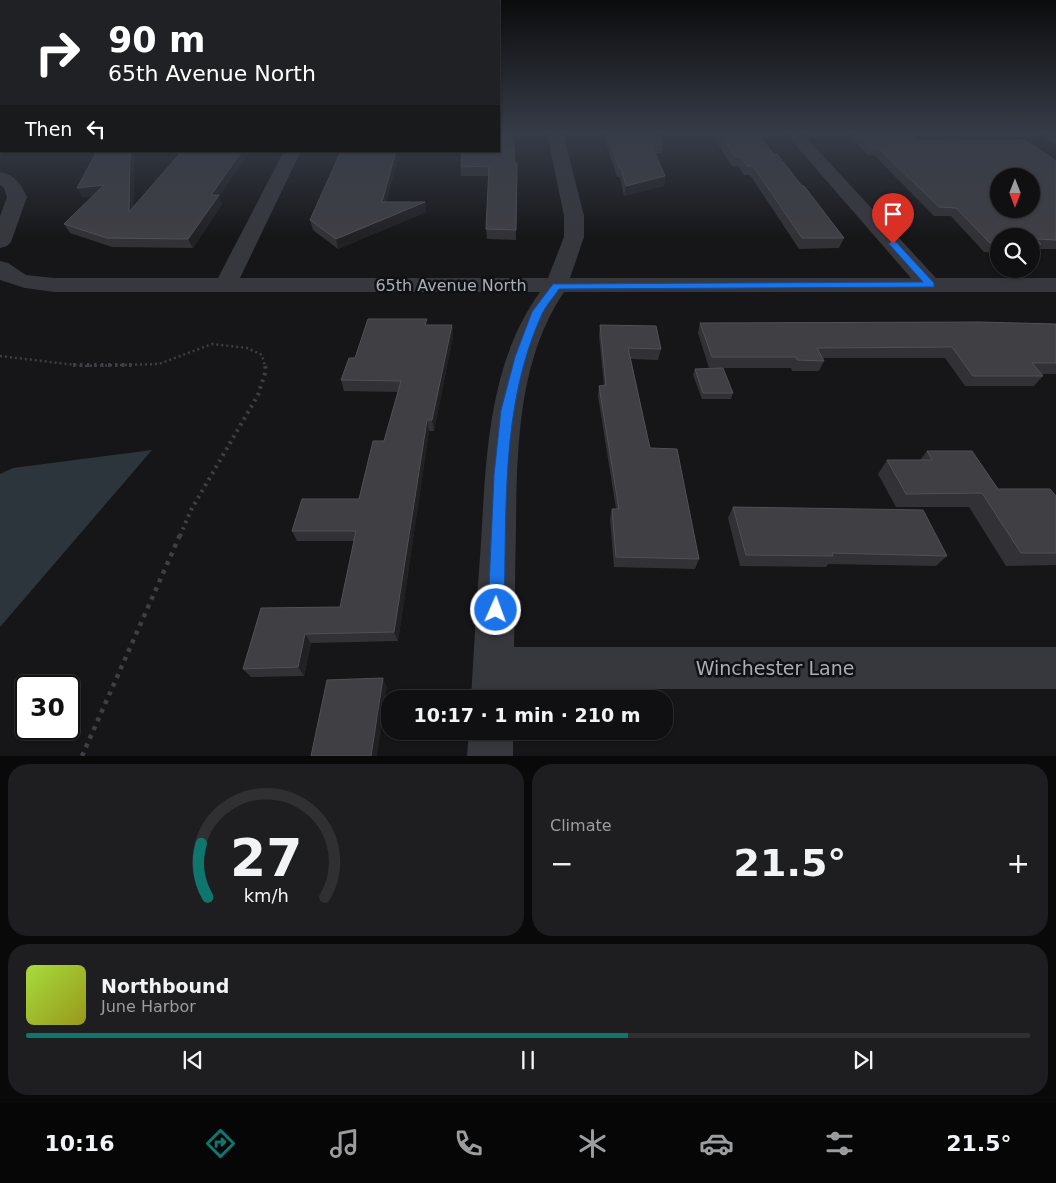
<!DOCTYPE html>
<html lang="en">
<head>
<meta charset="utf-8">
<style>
  :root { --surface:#101012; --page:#1e1e20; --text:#f1f3f6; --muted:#9c9d9f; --line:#303032; --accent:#0f766e }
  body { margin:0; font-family:"DejaVu Sans",sans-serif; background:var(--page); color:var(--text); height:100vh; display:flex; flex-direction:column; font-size:19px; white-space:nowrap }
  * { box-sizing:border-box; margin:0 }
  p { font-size:16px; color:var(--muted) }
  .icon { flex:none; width:28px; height:28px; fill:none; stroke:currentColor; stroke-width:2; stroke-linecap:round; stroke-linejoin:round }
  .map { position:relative; height:756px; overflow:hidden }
  .side { display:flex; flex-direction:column; gap:8px; padding:8px; background:#09090a; flex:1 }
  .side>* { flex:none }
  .hud { position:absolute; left:0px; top:0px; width:500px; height:152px; box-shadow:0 1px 4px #0004,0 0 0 1px var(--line); background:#202124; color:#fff; overflow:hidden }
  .needle { width:32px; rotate:180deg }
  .controls { position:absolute; left:990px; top:168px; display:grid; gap:10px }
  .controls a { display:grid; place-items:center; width:50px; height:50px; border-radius:50%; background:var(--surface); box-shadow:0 1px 4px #0004,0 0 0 1px var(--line); font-size:25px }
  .speed { position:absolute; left:15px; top:675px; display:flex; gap:10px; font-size:25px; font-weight:700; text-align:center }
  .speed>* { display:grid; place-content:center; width:65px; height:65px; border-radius:50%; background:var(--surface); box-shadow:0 1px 4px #0004,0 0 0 1px var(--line); line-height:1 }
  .speed .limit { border:2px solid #111; border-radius:8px; background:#fff; color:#111 }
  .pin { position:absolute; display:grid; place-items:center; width:42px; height:42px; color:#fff; margin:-51px -21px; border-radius:50% 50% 50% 0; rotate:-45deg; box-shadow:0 0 5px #0007 }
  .pin .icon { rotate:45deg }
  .me { position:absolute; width:55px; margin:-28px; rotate:2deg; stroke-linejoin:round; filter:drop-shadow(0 0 4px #0008) }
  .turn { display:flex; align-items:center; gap:18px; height:105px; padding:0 25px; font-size:22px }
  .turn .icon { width:65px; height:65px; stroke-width:2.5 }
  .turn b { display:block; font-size:35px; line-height:42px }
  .then { display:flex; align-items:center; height:48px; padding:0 25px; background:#0003; gap:10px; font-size:19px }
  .big { font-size:38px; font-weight:600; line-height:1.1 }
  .side .card { flex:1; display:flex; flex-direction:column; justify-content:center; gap:8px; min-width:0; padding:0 18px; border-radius:20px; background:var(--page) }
  .side .dial { align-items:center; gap:0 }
  .dial svg { height:130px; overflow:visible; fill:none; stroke:var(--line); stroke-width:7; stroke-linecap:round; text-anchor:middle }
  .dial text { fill:var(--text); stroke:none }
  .song { display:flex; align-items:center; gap:15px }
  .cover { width:60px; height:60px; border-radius:8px; background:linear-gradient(135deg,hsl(80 70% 55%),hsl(60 70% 35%)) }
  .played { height:5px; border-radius:2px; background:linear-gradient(90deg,var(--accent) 60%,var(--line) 60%) }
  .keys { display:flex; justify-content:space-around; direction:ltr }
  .heat { display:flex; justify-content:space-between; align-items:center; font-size:28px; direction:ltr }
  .side .tiles { flex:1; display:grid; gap:8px; grid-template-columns:1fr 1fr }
  .card:last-child { grid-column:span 2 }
  .trip { position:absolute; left:381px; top:690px; width:292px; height:50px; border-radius:20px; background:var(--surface); box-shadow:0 1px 4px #0004,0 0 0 1px var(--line); font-weight:600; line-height:50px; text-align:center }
  .tabs { display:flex; height:80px; justify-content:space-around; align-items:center; background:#060607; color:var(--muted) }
  .tabs .icon { width:35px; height:35px }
  .tabs .on { color:var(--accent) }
  .tabs b { font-size:22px; color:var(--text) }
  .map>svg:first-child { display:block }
</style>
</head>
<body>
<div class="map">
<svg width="1056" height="756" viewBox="0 0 1056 756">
  <rect width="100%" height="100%" fill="#161618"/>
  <path fill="#2c353c" d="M152,450l-152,177v-153l13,-6z"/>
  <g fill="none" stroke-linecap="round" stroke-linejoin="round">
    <g stroke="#3d3f44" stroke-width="2.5" stroke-dasharray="2 3" stroke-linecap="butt">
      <path d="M0,356l84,10"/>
      <path d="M85,366l74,-2 53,-20 35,4 15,7 3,11"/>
    </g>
    <g stroke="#3d3f44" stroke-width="4" stroke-dasharray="2.5 4.5" stroke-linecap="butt">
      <path d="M73,365h59"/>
      <path d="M180,536l11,-26 67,-115 8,-25 -1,-5"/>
    </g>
    <path stroke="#3d3f44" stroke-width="4.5" stroke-dasharray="4 5.5" stroke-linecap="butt" d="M82,756l98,-221"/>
    <g fill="#37383d" fill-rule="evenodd">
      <path d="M547,133h16l21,83v21l-14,41h341l-126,-145h17l134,145h120v14h-492c-46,68 -47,155 -48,234 -1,41 -1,81 -2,121h542v42h-543v10h-42c3,-52 6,-104 10,-156 5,-84 7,-179 59,-251h-486l-29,-4 -25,-8v-19l8,2 18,12 28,3h164l66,-127h17l-61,127h308l16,-41v-21z"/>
      <path d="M1039,133h17v11l-6,-2z"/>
      <path d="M0,172c15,3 21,12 27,25l-16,45 -4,4 -7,2v-32l7,-19 -3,-9 -4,-3z"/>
      <path d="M469,731h44v25h-46z"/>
    </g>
  </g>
  <g fill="#323236">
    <path d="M603,133h55l5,11 -1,9h-7l10,23 -1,10 -40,10 -4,-19h-3z"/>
    <path d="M711,133h46l87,105 -5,10 -40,1 -49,-74h-6l-6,-9h-6z"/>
    <path d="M847,133h62l8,8 139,20v88h-19l-3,4h-3v-17h-32v17l-15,-1 -33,-36h-17l-60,-61h-6z"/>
    <path d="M97,151h37v56l85,-10 3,7 -29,44 -81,-1 -42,-14 -6,-9 29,-28 -11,1z"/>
    <path d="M398,157l-12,45h39l1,10 -88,37 -25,-19 -3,-10z"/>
    <path d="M515,163l1,77 -29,-1 -1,-10 3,-53h-28v-9z"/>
    <path d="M700,323l356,1v50h-14l1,2 -9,10h-69l-20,-28h-122l1,3 -5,10h-27l-1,-3h-82l-11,-35z"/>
    <path d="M428,325h24l1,11 -19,95h-5l-31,210 -87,2 -7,33 -53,1 -8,-8 97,-62 14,-66h-57l-5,-10 67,-32 25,-58 14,-49 -54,-1 -3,-11 14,-22z"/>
    <path d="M600,325l61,24 -3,11 -27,-1 19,89 49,111 -4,10 -81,-2 -4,-48 2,-10h4l-18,-113 1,-10h5l-5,-50z"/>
    <path d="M695,369l38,24 -2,6h-29l-9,-24z"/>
    <path d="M927,451l71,38 58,7v69l-50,1 -37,-59h-73l-18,-33 9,-14h33z"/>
    <path d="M733,507l214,49 -11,10 -108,-2 -2,3 -86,-1 -12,-48z"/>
  </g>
  <g fill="#212124">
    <path d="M130,151h4v71l-5,-10z"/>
    <path d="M242,151h8l-31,46 3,7 -29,44 -5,-9 23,-44z"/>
    <path d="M396,151h1l1,6 -15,54 -1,-9z"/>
    <path d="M665,176l-1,10 -40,10 2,-10z"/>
    <path d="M104,185l5,9 -27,3 -5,-9z"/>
    <path d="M425,202l1,10 -88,37 -2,-10z"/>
    <path d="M452,325l1,11 -19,95 -2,-11z"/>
    <path d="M427,420l2,11 -31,210 -4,-9z"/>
    <path d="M305,634l6,9 -7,33 -6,-9z"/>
    <path d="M383,678l4,9 -10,69h-6z"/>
  </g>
  <g fill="#3f3f44" stroke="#4f5156" fill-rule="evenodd">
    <path d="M499,133h14l2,30h2l-1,67 -30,-1 3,-63 -28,1 1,-16h37z"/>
    <path d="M607,133h51l5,11h-12l14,32 -39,10 -5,-18h-2z"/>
    <path d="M719,133h38l16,21h4l25,32h2l40,52h-42l-49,-72h-6l-7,-9h-5z"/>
    <path d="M858,133h51l8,8 108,-1 31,21v79l-20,-1 5,5h-10v-8h-32v7h-9l-34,-35 -17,-1 -62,-60h-5zM999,176h32v33h-32z"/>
    <path d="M97,151h33l-1,61 53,-61h60l-31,44h8l-31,44 -81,-1 -43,-14 40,-39 -27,3z"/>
    <path d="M341,151h55l-14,51h43l-89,37 -26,-19z"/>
    <path d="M368,319h59l-2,6h27l-20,95h-5l-33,212 -89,2 -7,33 -55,2 18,-61 79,-1 16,-76h-64l10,-32h57l14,-58h11l17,-60 -60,-1 8,-22h6z"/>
    <path d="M979,322l77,2v39h-24l11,13h-70l-21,-29 -135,1 7,13 -27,-1 -1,-3h-84l-12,-34z"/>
    <path d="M600,325l56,1 5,23 -33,-1 22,100 27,1 22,110 -83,-2 -4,-48h7l-20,-123 7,-1z"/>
    <path d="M723,368l10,25h-30l-8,-24z"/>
    <path d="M927,451h45l26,38h52l6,7v57h-35l-39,-60 -76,1 -19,-34h45z"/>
    <path d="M733,507l190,3 24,46 -115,-3 1,3 -87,-1z"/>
    <path d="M383,678l-12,78h-60l16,-76z"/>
  </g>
  <linearGradient id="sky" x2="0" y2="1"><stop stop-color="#0c0c0d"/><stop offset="0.56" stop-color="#363c48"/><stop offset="1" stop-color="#363c48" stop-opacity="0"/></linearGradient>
  <rect width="1056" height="239" fill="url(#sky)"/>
  <path fill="#1a73e8" stroke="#114b97" d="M893,241l3,1 38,41v4l-375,2c-5,8 -13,16 -17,25 -42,92 -35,197 -38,296l-3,6 -5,2 -6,-2 -2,-6 6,-135 7,-65 14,-53 17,-45 21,-28 370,-2 -33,-37 -2,-1z"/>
  <g text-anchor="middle" stroke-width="5" stroke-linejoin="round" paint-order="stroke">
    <g font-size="16" fill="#a8adb8" stroke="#111113">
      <text x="451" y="291">65th Avenue North</text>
    </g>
    <g font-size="19" fill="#a8adb8" stroke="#111113">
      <text x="775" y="675">Winchester Lane</text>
    </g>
  </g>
</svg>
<div class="controls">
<a><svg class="needle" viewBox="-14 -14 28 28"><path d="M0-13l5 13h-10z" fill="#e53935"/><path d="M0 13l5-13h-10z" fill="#9c9d9f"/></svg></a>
<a><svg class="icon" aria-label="search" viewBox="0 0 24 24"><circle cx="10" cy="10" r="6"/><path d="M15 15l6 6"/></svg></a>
</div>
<div class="speed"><div class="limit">30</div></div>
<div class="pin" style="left:893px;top:244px;background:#d93025"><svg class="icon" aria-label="arrive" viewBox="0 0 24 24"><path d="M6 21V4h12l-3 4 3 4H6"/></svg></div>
<svg class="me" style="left:496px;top:610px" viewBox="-20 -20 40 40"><circle r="17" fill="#1a73e8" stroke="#fff" stroke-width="3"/><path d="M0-11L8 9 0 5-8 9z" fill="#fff"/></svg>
<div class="trip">10:17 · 1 min · 210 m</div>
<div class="hud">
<div class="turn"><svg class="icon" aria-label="right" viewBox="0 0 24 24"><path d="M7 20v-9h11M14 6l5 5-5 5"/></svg><div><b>90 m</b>65th Avenue North</div></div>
<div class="then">Then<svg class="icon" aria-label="left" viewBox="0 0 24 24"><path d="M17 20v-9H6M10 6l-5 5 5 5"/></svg></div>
</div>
</div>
<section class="side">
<div class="tiles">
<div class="card dial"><svg viewBox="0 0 100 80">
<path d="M14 69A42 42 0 1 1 86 69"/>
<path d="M14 69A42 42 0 0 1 10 36" stroke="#0f766e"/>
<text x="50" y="56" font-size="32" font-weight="700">27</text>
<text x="50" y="72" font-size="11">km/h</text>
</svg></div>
<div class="card"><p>Climate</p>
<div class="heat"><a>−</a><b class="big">21.5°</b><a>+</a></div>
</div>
<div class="card">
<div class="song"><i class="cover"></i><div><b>Northbound</b><p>June Harbor</p></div></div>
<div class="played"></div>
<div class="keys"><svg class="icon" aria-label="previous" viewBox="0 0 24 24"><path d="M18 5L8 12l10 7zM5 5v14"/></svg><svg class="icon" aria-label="pause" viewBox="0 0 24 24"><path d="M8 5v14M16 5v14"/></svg><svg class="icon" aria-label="next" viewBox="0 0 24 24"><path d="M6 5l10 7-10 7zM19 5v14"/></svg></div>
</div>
</div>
</section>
<nav class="tabs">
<b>10:16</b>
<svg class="icon on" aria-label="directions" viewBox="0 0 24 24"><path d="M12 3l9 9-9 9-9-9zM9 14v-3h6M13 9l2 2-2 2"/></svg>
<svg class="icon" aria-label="music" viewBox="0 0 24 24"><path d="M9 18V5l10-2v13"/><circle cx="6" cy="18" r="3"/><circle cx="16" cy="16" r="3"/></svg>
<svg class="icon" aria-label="phone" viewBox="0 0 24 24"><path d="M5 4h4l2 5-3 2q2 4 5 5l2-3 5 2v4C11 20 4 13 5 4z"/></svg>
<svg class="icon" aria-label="climate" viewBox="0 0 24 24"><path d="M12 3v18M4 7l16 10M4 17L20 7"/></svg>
<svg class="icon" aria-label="car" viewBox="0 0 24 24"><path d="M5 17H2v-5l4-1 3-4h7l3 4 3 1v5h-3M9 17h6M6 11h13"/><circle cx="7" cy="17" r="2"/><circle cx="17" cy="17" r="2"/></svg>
<svg class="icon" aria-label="filters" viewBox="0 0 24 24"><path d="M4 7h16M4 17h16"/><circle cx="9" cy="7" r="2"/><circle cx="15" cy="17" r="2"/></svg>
<b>21.5°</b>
</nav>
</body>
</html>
